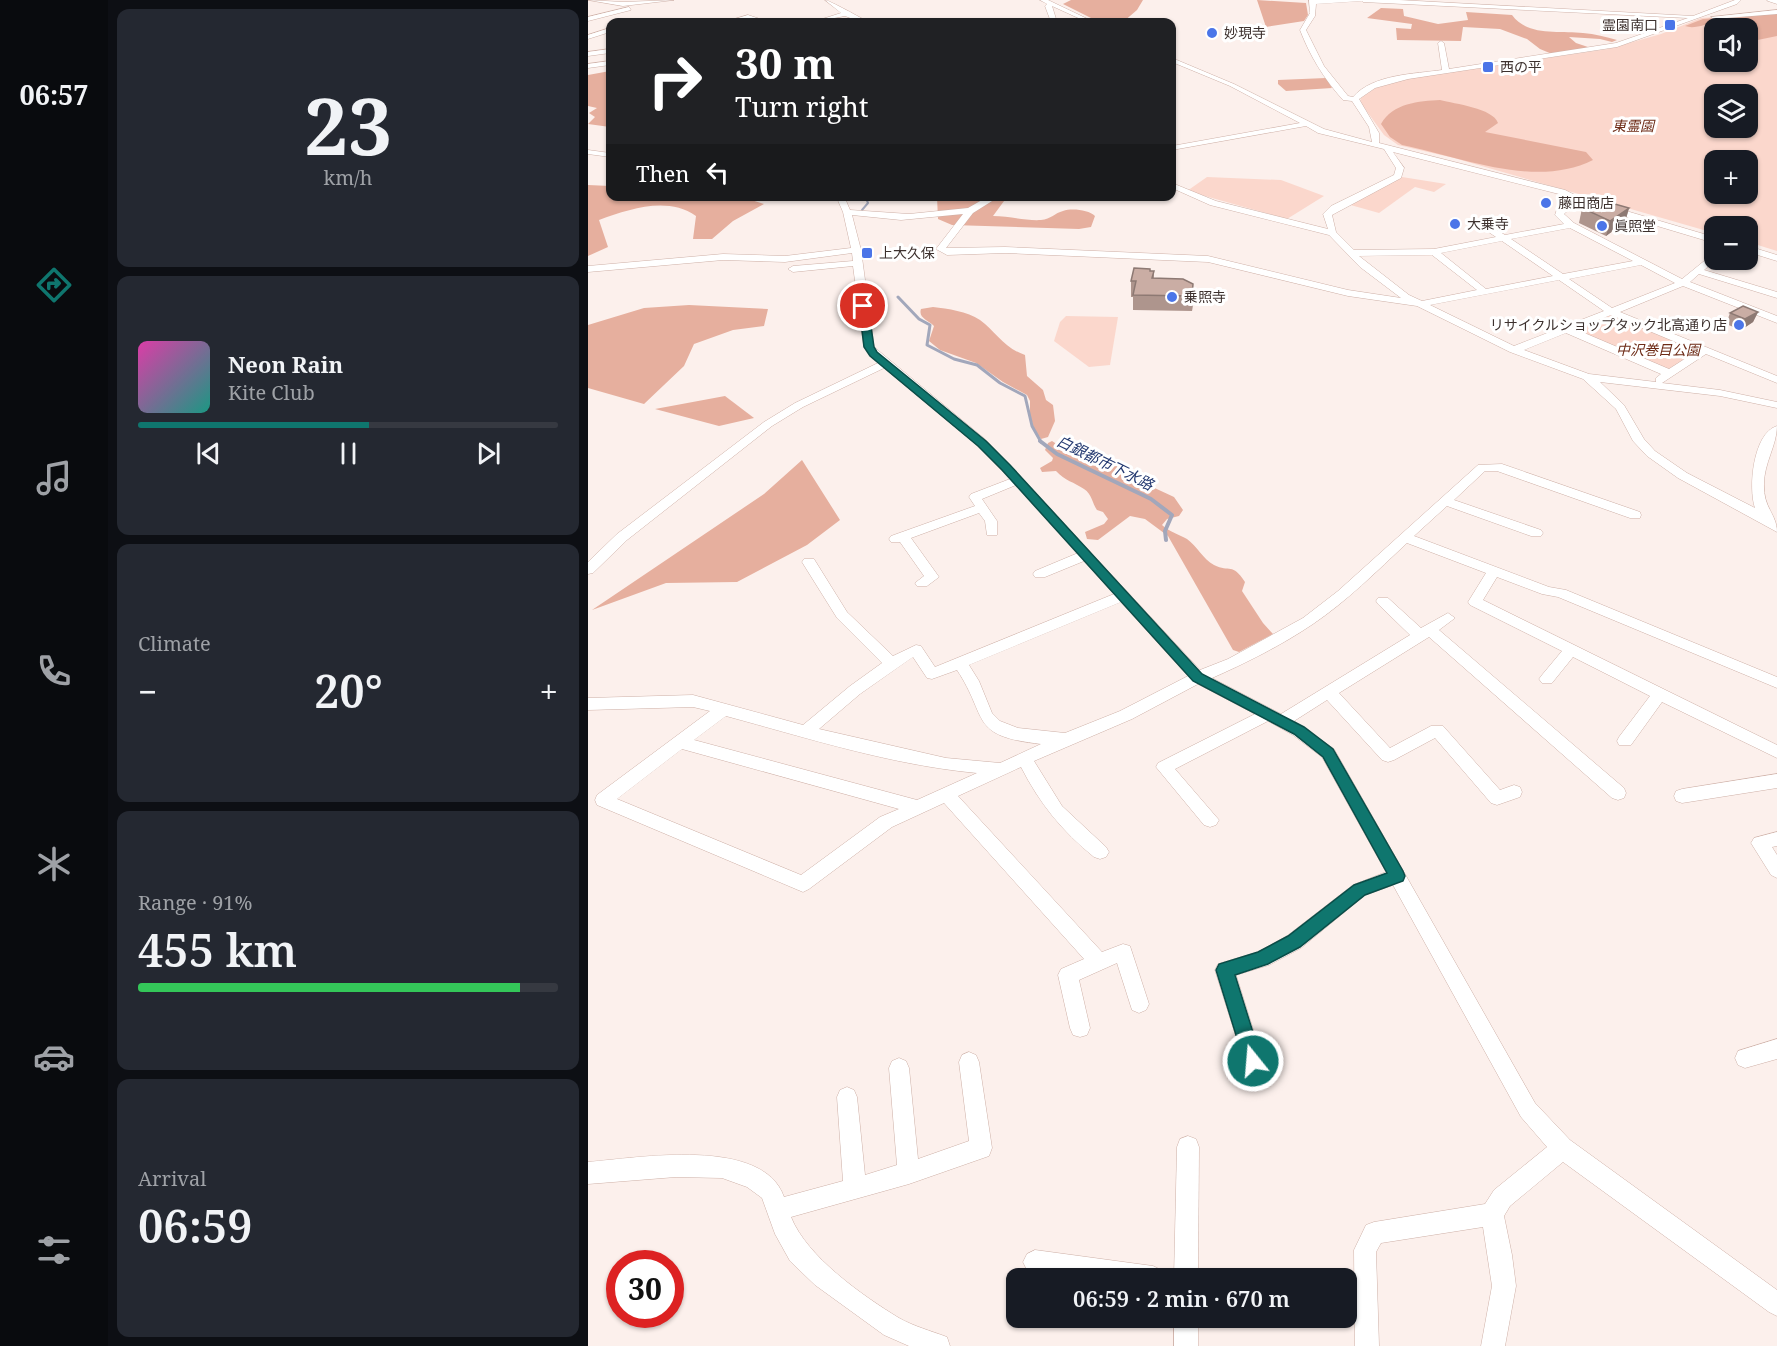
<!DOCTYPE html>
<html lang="en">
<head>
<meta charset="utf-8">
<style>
  :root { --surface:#171b24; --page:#242831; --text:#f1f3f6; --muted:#9ea1a6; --line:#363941; --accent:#0f766e }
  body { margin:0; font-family:"Noto Serif","Noto Sans JP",serif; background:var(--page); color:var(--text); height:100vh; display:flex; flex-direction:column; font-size:22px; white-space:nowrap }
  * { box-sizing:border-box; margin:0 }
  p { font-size:20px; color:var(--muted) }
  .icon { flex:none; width:33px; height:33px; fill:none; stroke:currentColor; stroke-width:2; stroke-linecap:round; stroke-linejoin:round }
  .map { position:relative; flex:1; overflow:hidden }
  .side { display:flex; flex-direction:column; gap:9px; padding:9px; background:#0d0f14; width:480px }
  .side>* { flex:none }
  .hud { position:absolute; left:18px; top:18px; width:570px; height:183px; border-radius:12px; box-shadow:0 2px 4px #0004; background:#202124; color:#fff; overflow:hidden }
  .fabs { position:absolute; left:1116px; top:18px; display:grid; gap:12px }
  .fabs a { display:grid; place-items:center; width:54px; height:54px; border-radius:12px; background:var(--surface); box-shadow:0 2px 4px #0004; font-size:30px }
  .speed { position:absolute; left:18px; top:1250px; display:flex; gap:12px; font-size:30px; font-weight:700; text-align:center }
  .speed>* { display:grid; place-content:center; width:78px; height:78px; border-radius:50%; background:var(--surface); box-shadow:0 2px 4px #0004; line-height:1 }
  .speed .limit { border:9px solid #d22; background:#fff; color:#111 }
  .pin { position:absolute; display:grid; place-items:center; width:51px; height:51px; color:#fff; margin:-26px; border:3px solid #fff; border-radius:50%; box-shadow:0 2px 6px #0007 }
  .me { position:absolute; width:66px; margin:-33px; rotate:343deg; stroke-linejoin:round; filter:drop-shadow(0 0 4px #0008) }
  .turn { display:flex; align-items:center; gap:21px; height:126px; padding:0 30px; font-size:27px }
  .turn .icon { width:78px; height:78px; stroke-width:2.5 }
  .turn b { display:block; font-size:42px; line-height:51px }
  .then { display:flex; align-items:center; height:57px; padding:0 30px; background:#0003; gap:12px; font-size:22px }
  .big { font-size:45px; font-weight:600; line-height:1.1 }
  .side .card { flex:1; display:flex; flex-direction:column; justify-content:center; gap:9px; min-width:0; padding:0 21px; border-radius:12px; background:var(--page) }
  .side .dial { align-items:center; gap:0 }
  .dial b { font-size:78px; line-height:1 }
  .song { display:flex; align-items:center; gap:18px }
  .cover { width:72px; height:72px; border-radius:9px; background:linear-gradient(135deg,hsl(320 70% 55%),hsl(170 70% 35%)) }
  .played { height:6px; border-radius:3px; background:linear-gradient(90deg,var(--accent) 55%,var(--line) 55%) }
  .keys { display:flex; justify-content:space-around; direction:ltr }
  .heat { display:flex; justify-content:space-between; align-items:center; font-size:33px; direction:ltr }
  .charge { height:9px; border-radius:4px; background:linear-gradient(90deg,#34c759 91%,var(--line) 0) }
  .trip { position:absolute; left:418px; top:1268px; width:351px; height:60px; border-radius:12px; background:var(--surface); box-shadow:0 2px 4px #0004; font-weight:600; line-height:60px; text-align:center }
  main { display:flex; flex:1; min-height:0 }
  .tabs { display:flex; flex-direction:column; width:108px; justify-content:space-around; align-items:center; background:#090b0e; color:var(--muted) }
  .tabs .icon { width:42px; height:42px }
  .tabs .selected { color:var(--accent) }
  .tabs b { font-size:27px; color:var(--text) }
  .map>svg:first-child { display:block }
</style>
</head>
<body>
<main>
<nav class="tabs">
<b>06:57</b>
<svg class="icon selected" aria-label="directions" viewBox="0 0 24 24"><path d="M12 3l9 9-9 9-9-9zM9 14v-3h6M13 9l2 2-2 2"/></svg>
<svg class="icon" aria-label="music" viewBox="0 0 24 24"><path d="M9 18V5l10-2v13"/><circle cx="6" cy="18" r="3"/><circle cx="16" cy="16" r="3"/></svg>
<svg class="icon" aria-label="phone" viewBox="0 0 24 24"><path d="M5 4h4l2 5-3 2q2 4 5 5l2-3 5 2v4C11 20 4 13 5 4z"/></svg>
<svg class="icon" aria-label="climate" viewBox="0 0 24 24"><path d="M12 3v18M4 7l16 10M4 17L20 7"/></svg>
<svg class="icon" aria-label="car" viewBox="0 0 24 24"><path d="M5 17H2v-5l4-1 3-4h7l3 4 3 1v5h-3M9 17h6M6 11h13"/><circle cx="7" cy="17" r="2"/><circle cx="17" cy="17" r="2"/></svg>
<svg class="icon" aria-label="filters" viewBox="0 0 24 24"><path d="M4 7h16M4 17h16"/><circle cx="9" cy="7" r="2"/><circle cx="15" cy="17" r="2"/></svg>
</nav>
<section class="side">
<div class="card dial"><b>23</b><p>km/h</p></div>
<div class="card">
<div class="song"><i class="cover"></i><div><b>Neon Rain</b><p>Kite Club</p></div></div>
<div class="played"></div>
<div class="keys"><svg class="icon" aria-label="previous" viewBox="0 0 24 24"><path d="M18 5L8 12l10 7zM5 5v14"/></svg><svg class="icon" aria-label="pause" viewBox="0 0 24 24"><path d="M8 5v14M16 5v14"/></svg><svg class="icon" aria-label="next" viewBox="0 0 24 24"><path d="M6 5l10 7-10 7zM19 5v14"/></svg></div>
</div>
<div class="card"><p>Climate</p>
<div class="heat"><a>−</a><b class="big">20°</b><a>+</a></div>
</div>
<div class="card"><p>Range · 91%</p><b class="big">455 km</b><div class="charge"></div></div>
<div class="card"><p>Arrival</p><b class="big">06:59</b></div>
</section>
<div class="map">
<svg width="1189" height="1346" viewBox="0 0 1189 1346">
  <rect width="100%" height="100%" fill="#fcf0ec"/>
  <g fill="#fbd7cc" fill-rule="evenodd">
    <path d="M1189,13v238l-29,-9v-16h-34v7l-260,-75 -56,-13 -14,-10 -24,-33 1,-4 14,-10 31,-9 202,-30 53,-15 40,-16zM1126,28h34v34h-34zM1126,94h34v34h-34zM1126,160h34v34h-34z"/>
    <path d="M619,177l74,3 43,16 -37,23 -100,-28z"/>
    <path d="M814,177l44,7 -12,8 -19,-5 -36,26 -32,-9z"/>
    <path d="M1024,312l92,39 -36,22 -102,-44z"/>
    <path d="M478,316l52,1 -8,48 -21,2 -35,-26 6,-19z"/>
  </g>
  <g fill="#e6af9e">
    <path d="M483,0h72l-6,10 -14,12h-24l-36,-18z"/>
    <path d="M669,0l49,3 2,12 -4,6 -38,6z"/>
    <path d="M793,8l22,1 1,7 34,8 30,-4 -2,-8 46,3c16,22 47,15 71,18 12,1 23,4 34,7l-5,2 -12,-3 -31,-2 7,6 15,5 -39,6 -12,-5 -13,-10 -27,-10 -37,-2 -2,14 -64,-1 -1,-12 15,1 1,-5 -45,-6z"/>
    <path d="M1189,14v22l-29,6v-14c-13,0 -19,-4 -29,-5 -12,-1 -23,7 -34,3l18,-7z"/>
    <path d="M22,71v56l-22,-3 7,-7 -6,-4 8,-5 -9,-2v-31z"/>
    <path d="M738,78l6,10 -46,3 -8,-7v-4z"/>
    <path d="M852,100c15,4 53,8 58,23l-13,9 101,20 7,8c-57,29 -132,-3 -191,-15l-12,-8 -9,-13c12,-21 38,-23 59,-24z"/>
    <path d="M0,185l22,1v10l132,1 22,7 -31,17 -21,18h-19l3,-23c-29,-20 -66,-7 -97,4l9,27 -20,9z"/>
    <path d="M349,197h70l-14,19c16,0 33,5 48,4 10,-1 14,-7 22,-9 9,-3 26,-1 32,5l-4,11 -12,2 -127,-4 -14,-6z"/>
    <path d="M101,305l79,4 -4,17 -31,4 -39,14 -10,22 -40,38 -56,-16v-63l56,-17z"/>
    <path d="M345,307c15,2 34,4 47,13 16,12 24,28 45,35l2,21 16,14 3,10 7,5 2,16 -7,16 -7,2 -7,-10 -4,-14v-14l-3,-6 -24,-13 -27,-19 -36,-13 -11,-9 5,-15c-6,-6 -16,-8 -13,-17z"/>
    <path d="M137,396l29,22 -35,8 -64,-17z"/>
    <path d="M464,441l29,19 10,-2v-6l11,2 19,15 22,8 3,7 28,13 9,13 -4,6 -12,3 -5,6c8,7 16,9 25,14 10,7 16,20 27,26 16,8 18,-3 31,17l-3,9 21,32 10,11 -34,18 -6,-2 -65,-114 -23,-17 -15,-3 -32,24 -11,-1 -2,-7 19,-8 4,-5 -5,-7 -6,-2c-5,-7 -5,-16 -13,-21 -10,-7 -19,-8 -28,-18l-14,1 -2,-4 12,-7 1,-3 -8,-8 3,-7z"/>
    <path d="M214,460l38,60 -33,25 -70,37 -71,1 -74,27 172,-116z"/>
  </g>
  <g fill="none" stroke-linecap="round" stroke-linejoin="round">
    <path stroke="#a2a7bb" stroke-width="2" d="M274,210l6,-7 -3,-7"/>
    <path stroke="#a2a7bb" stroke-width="3" d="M310,297l21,22 11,6 -3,20 27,14 23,6 23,18 25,13 7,30 9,16"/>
    <path stroke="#a2a7bb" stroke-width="4" d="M452,441l17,13 94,45 21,16 -7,16 1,9"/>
    <defs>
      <g id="minor">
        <path d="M0,0l35,2 51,-2 -51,6z"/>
        <path d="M237,0c4,0 38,19 43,22h-7l-16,-6 -32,6 28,-9z"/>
        <path d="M452,0h8l46,22h-7l-35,-16 5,16h-6l-6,-16 2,-2z"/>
        <path d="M721,0h90l294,16 42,-16h6l-4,4 -120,43 -209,32 -33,9 -16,11 20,34v10l186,47 14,7 135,40v6l-137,-41 -13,12 10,9 108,56 32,-26 2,7 -12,10 73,22v6l-78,-24 -9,8 87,34v7l-94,-37 -63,26 157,64v7l-71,-29 -44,29 58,7 57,12v6l-57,-12 -120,-14 24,23 20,34 11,12 32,22 68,35c-7,-20 -2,-75 22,-82 0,19 -13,37 -13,58 -1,24 13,30 13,48l-99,-54 -31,-22 -14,-15 -17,-32 -33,-30 -73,-27 -93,-46 -69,-10 -140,-34 -203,-9 -58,2 -11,-6 27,-35 -62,6 -49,-5 9,35 13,97 112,93 214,230 28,-11 75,-41 35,-27 140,-126 24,-1 138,48 1,3 -1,3h-10l-133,-47h-12l-31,29 87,30 2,3 -2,3h-10l-84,-30 -33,30 135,51 17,3 211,87v11l-219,-91 -16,-3 -45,-17 -14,23 294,145v13l-115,-56 -31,43h-12l-2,-4 2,-4 31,-41 -77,-39 -21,26h-10l-3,-4 3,-4 20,-24 -92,-46 -2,-3 18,-29 -79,-30c-30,28 -60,58 -94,81 -31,21 -67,39 -101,54l69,36 129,-79 -32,-31 -2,-3 2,-3h10l33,30 27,-15 7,5 -16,12 185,158 2,5 -2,5 -6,2 -6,-2 -183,-161 -90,56 51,55 41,-22h12l57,64 14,-5 6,2 2,5 -2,5 -23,8 -6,-2 -56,-65 -41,22 -6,2 -6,-2 -55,-60 -33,21 40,28 201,354 35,37 207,150v26l-8,-4 -206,-150 -53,44 -6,10 8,39 4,31 -11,60h-24l11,-60 -9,-59 -102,16 -5,9 3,94h-24l-1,-96 12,-25 8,-3 111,-18 9,-14 53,-43 -26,-30 -128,-232 -28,10 -64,53 -32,17 -33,10 27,86 -3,7 -7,3 -7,-3 -31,-98 3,-6 40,-12 29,-16 66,-51 33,-13 -64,-115 -29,-22 -25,-14 -93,48 44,51 -3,5 -6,2 -6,-2 -48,-58 2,-4 97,-49 -57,-30 -66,35 -98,42 28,45 44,41 3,5 -3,5 -6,2 -6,-2c-32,-26 -54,-53 -73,-90l-63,29 144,156 21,-8 7,2 19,58 -3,6 -7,3 -7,-3 -15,-47 -38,17 11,48 -3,7 -7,2 -7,-2 -3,-7 -12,-53 3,-6 23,-10 -140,-156 -52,24 -83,62 -6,3 -206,-87 -2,-5 2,-5 113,-84 -17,-4 -105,3v-12l105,-3 110,30 47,-39 32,-23 -45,-45 -35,-56 2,-3h10l33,53 46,44 23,-11 5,1 14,21 179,-73 -30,-33 -39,16h-10l-2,-3 2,-3 43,-18 -62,-68 -34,14 15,22v14h-10l-2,-14 -6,-8 -68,25 28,39 -12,9h-10l-2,-3 9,-7 -24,-34h-9l-2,-3 2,-3 84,-30 -6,-9 2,-3 39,-15 -32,-33 -94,-78 -81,39 -31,19 -145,114 -34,33 -5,1v-12l29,-28 147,-112 31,-19 83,-40 -14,-16 -11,-81 -60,6 -5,-3 5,-3 60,-5 -1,-8 -67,9 -62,-2 -135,12v-6l135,-12 62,2 66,-8 -8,-36 -7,-16h8l6,14 59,4 59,-6 21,-12h11l-27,17 -27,35 59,-1 203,9 140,34 53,8 -41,-31 -31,-32 -119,-30 -38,-17v-5l44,18 112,28 -5,-15 8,-8 63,-31 2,-7 -12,-19 -66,-16 -12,-7 -134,24v-4l128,-23 -70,-37 -58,-24v-4l62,26 90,45 48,13 -3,-15 -17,-26 -9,-1c-19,-21 -33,-44 -43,-70l10,-17zM774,1l1,1 325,16 -72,25 -167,26 -5,-26 -3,-2 -3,2 4,27c-27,4 -69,4 -89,27l-5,-1 -24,-30 -18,-36 9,-14 1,-12zM805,152l166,42 11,5 -13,10 -2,6 9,9 -59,11 -24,-15 -4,3 1,2 18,12 -62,12 -80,1 -18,-18 -4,-17 69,-37 3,-10zM982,228l63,33 -70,13 -52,-35zM914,241l51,35 -67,13 -45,-36zM844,255l45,35 -55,11 -13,-6 -50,-39zM1053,265l34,18 -63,25 -43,-29zM971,280l45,31 -90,35 -84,-41zM1023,315l86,36 -28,18 -94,-40zM978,333l95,41 -5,4v4l-67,-8 -65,-24zM533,602l67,74 -68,35 -55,22 -47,-5 -18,-7 -8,-8 -13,-32 -10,-16zM325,657l14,21 5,1 25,-9c32,48 11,66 84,74l-41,19 -54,-5 -127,-29 41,-35zM138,716c82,22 165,49 251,57l-60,27 -223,-60zM94,749l217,60 -19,8 -79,58 -184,-76z"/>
        <path d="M1179,0h10v4l-9,-3z"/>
        <path d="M41,7l2,3 -43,11v-4z"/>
        <path d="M1189,10v4l-63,5 -3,-2z"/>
        <path d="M160,15l21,7 -21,-3 -24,3z"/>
        <path d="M22,28v4l-22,7v-4z"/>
        <path d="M22,49v4l-22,3v-4z"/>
        <path d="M22,61v4l-22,3v-4z"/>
        <path d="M0,150l22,3v4l-22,-3z"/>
        <path d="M1160,246l29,9v6l-29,-9z"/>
        <path d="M1189,774v14l-95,15 -6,-2 -2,-5 2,-5 6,-2z"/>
        <path d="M1189,832v14l-5,1 5,8v23l-6,-3 -20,-32 3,-5z"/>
        <path d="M1189,1039v20l-32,9 -7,-3 -3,-7 3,-7z"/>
        <path d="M381,1052l7,3 3,7 13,86 -3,8 -80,28 -118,33c16,40 72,79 108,101 14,8 32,13 48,19l3,9h-41l-25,-11 -69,-50 -25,-24 -15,-27 -13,-36 -15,-11 -25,-9 -46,-1 -88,7v-22c50,-4 175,-26 196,35l59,-16 -6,-84 3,-7 7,-3 7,3 3,7 8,78 32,-10 -8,-97 3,-7 7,-3 7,3 3,7 9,91 51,-18 -10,-79 3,-7z"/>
        <path d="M600,1136l8,3 3,8 -1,131h-24l3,-131 3,-8z"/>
        <path d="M447,1250l118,16 8,4 4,8c-39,0 -103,7 -138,-8l-4,-8 4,-8z"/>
        <rect x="586" y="1317" width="24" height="29"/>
      </g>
    </defs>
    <use href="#minor" stroke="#ceb0a7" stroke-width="1"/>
    <use href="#minor" fill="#fff" fill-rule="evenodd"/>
  </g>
  <g fill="#ae958d">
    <path d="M994,208h47l-4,14 -19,14 -27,-13z"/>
    <path d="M562,269v2h4v7l39,6v16l-1,11 -59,-1v-13h-2v-16z"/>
    <path d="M1170,312l-5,10 -12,8 -15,-6 4,-11z"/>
  </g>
  <g fill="#8d7973">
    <path d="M1041,208l-4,14 -19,14 4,-15z"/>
    <path d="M605,284v16l-1,11v-15z"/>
    <path d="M1170,312l-5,10 -12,8 4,-11z"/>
  </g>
  <g fill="#caada4" stroke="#8d7973" stroke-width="1.5">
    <path d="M1009,199l32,9 -19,13 -28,-13z"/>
    <path d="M546,268l16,1v2h4l-2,7 31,1 10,5 -1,12 -59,-1 3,-14h-5z"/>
    <path d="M1155,306l15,6 -13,7 -15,-6z"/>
  </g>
  <path fill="#0f766e" stroke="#0a4d48" stroke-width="1.5" d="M275,303l5,3 6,41 3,5 109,89 24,24 192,209 102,53 29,22 70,122 2,5 -2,5 -38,14 -65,52 -32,17 -33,11 27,86 -3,6 -6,3 -7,-3 -2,-6 -28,-91 3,-6 39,-12 30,-16 66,-51 33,-12 -64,-116 -29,-23 -101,-53 -191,-211 -24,-24 -108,-90 -6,-9 -5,-41z"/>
  <g fill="#4b75e8" stroke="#fff" stroke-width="2">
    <rect x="1076" y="19" width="12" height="12" rx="3"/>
    <circle cx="624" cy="33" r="6"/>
    <rect x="894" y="61" width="12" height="12" rx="3"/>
    <circle cx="958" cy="203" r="6"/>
    <circle cx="867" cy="224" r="6"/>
    <circle cx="1014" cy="226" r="6"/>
    <rect x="273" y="247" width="12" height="12" rx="3"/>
    <circle cx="584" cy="297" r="6"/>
    <circle cx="1151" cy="325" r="6"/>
  </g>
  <g text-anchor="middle" stroke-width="6" stroke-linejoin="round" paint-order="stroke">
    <g font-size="14" fill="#3d312e" stroke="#fff" text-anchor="start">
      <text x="1070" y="30" text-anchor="end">霊園南口</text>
      <text x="636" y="38">妙現寺</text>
      <text x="912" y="72">西の平</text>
      <text x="970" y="208">藤田商店</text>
      <text x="879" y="229">大乗寺</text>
      <text x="1026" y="231">眞照堂</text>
      <text x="291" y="258">上大久保</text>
      <text x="596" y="302">乗照寺</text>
      <text x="1139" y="330" text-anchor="end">リサイクルショップタック北高通り店</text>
    </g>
    <g font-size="14" font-style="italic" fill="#6d2b16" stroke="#fff">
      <text x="1045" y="131">東霊園</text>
      <text x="1070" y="355">中沢巻目公園</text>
    </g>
    <g font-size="15" font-style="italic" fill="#233870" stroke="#fff">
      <text transform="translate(517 463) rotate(26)" y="5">白銀都市下水路</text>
    </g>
  </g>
</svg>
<div class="fabs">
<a><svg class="icon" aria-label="sound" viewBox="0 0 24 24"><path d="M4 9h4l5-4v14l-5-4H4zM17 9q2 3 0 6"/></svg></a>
<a><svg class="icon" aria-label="layers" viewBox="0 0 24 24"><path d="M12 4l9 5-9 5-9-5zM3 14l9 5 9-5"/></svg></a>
<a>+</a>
<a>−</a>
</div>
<div class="speed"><div class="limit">30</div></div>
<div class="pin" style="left:275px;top:306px;background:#d93025"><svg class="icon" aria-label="arrive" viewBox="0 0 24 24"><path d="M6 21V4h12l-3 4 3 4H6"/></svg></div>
<svg class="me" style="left:665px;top:1061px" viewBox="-20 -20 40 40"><circle r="17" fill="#0f766e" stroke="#fff" stroke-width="3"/><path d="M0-11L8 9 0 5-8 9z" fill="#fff"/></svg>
<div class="trip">06:59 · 2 min · 670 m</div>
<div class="hud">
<div class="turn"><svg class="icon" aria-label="right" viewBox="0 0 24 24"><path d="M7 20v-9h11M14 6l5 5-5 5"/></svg><div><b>30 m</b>Turn right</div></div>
<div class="then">Then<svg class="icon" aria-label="left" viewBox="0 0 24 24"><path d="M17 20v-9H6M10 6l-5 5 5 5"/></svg></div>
</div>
</div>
</main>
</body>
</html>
